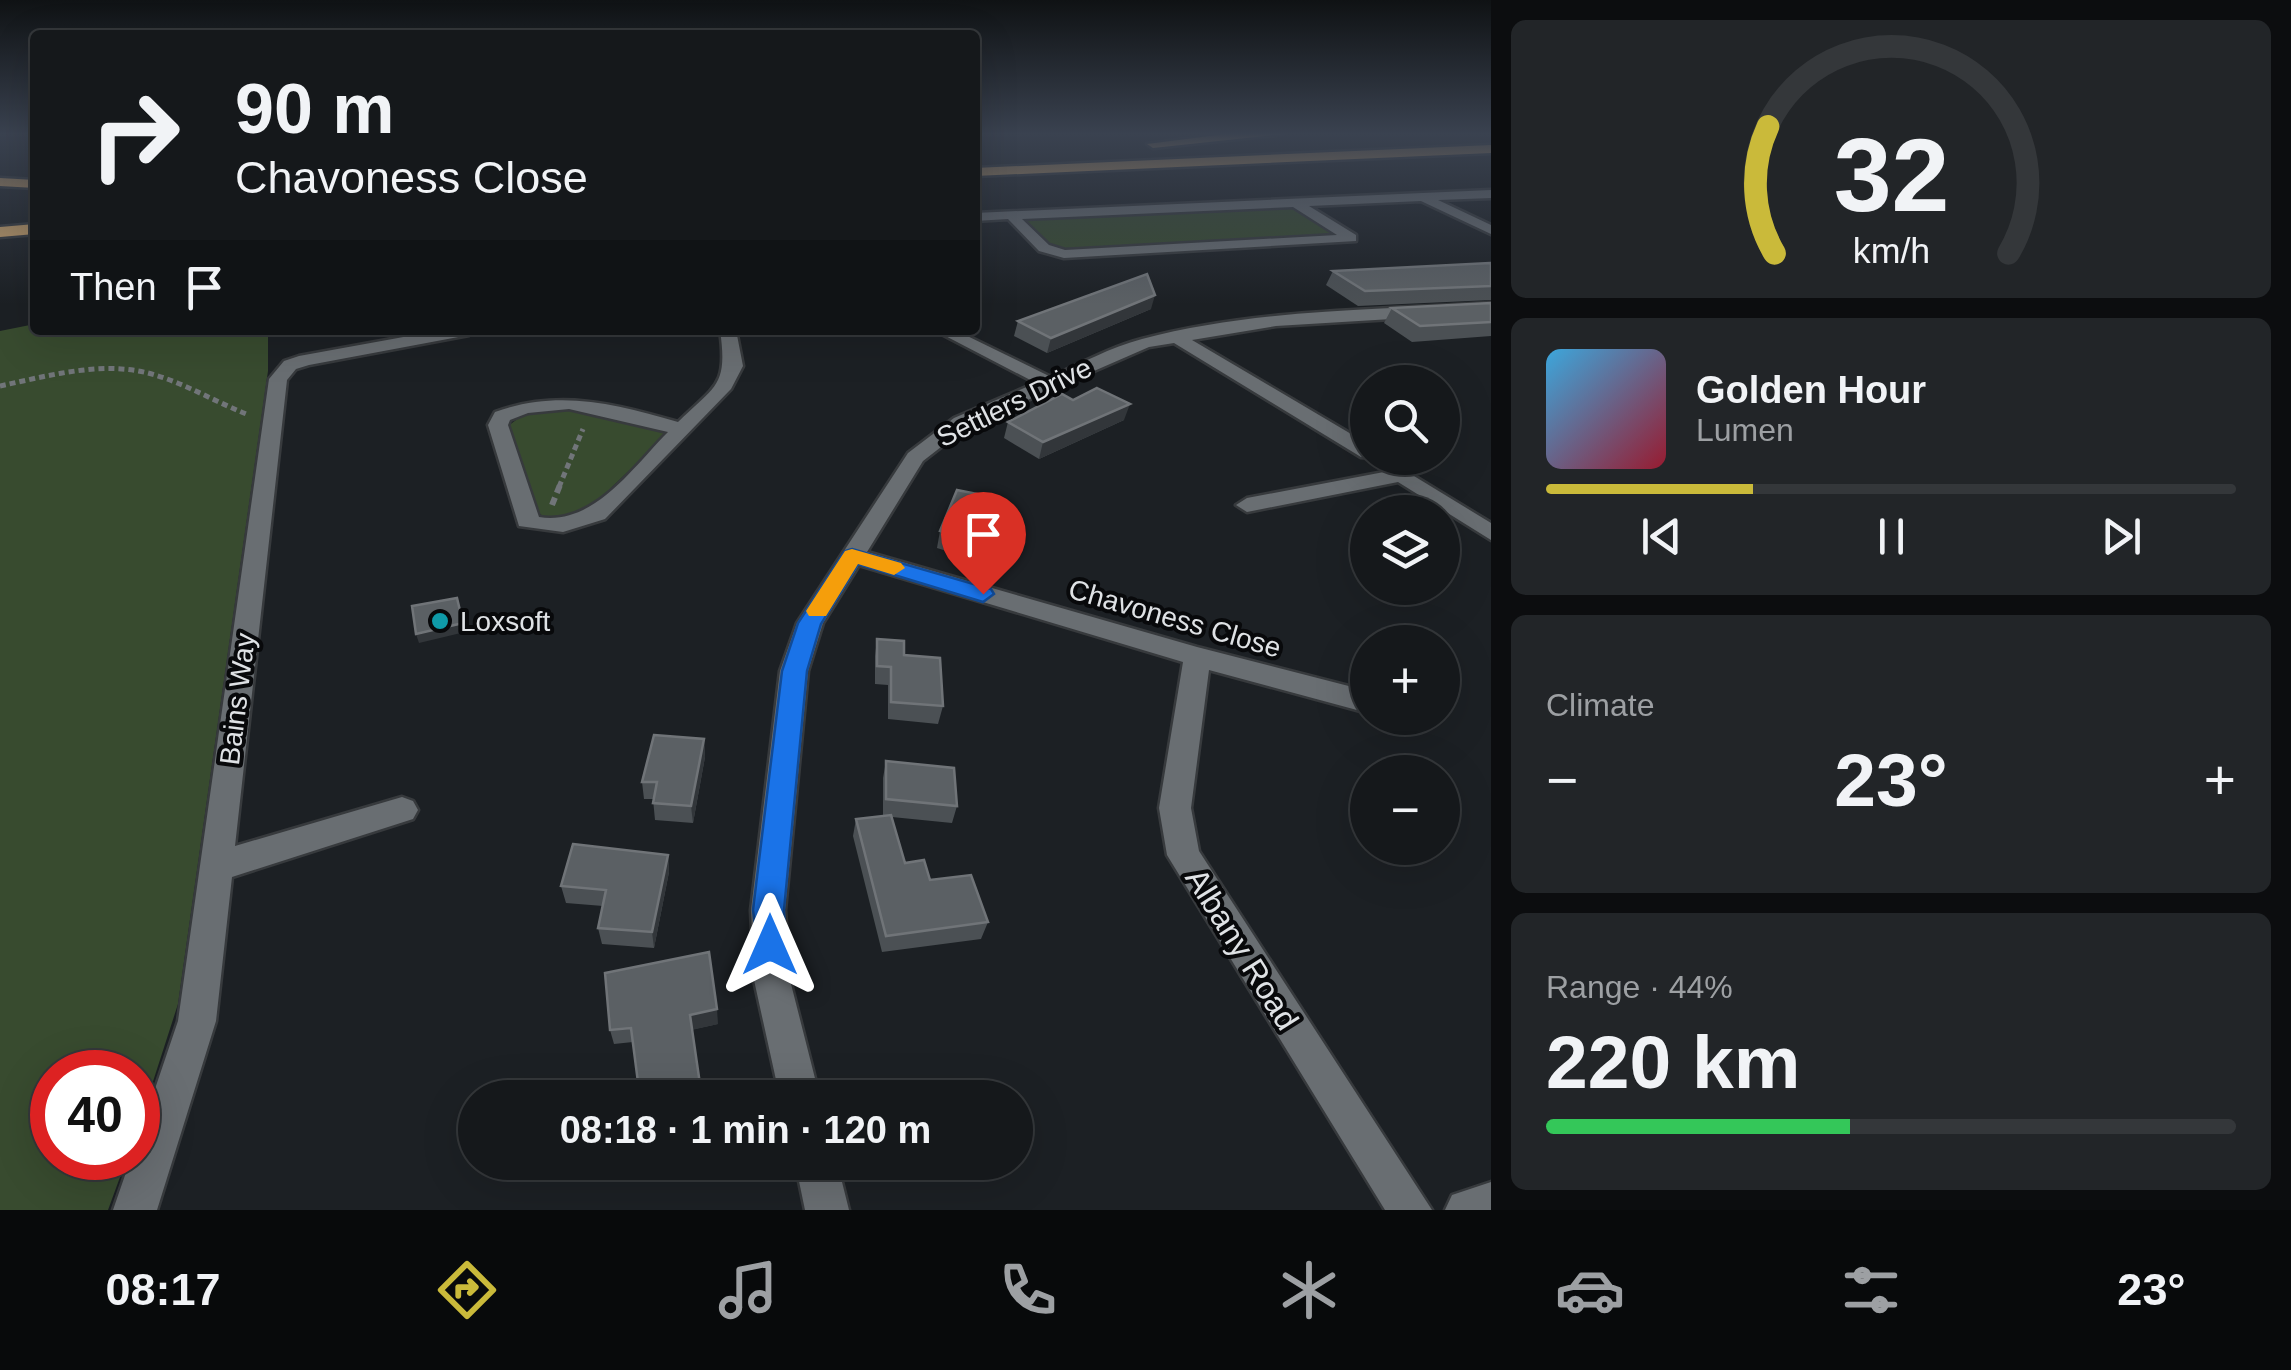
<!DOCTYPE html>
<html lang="en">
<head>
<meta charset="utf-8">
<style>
  :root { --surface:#15181b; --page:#222528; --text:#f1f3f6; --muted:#9da0a3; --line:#34373a; --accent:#caba3a }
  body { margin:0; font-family:Helvetica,sans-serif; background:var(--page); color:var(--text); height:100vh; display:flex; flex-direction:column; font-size:38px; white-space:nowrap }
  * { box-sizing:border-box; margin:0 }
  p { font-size:32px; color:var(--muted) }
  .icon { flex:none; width:55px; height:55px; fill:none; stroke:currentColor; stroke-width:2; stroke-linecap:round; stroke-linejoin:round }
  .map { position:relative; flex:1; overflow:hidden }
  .side { display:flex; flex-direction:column; gap:20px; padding:20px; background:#0c0d0f; width:800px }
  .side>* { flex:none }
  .guide { position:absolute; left:30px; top:30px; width:950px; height:305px; border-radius:10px; box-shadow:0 10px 40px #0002,0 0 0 2px var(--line); background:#15181b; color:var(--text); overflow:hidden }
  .tools { position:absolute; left:1350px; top:365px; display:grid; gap:20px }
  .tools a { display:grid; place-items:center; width:110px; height:110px; border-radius:50%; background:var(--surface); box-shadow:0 10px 40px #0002,0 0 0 2px var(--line); font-size:50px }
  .speed { position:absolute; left:30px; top:1050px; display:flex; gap:20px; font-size:50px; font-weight:700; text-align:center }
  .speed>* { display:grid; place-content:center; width:130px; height:130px; border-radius:50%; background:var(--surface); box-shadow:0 10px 40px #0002,0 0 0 2px var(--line); line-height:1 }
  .speed .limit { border:15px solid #d22; background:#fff; color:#111 }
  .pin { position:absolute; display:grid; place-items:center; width:85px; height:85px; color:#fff; margin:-102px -42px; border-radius:50% 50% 50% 0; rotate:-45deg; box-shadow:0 0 10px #0007 }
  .pin .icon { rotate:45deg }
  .me { position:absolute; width:110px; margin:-55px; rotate:0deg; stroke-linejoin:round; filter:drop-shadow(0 0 8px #0008) }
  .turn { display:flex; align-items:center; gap:35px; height:210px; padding:0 40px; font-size:45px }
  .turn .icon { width:130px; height:130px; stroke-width:2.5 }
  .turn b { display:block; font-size:70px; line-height:85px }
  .then { display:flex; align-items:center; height:95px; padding:0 40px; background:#0003; gap:20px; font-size:38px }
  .big { font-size:75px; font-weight:700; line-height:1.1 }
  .side .tile { flex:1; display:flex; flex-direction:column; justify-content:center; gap:15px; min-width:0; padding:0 35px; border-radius:15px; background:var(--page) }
  .side .dial { align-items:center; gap:0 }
  .dial svg { height:260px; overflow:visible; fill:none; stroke:var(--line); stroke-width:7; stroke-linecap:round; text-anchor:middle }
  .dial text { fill:var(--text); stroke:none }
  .song { display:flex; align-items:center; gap:30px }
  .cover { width:120px; height:120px; border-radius:15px; background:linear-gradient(135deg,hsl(200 70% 55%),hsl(350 70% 35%)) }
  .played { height:10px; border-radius:5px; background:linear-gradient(90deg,var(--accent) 30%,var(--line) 30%) }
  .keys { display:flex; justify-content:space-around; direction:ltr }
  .heat { display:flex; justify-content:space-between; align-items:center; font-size:55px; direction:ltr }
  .charge { height:15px; border-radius:8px; background:linear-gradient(90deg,#34c759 44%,var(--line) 0) }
  .trip { position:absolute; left:458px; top:1080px; width:575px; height:100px; border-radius:50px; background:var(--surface); box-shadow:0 10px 40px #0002,0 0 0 2px var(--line); font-weight:700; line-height:100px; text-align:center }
  .menu { display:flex; height:160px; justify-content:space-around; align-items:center; background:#080a0b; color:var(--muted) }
  .menu .icon { width:70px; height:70px }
  .menu .active { color:var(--accent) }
  .menu b { font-size:45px; color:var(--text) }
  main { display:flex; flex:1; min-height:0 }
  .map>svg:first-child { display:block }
</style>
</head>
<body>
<main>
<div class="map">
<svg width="1491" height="1210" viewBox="0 0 1491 1210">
  <rect width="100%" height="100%" fill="#1c2024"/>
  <g fill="#384b2f">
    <path d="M1292,207l48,29 -269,15 -23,-6 -23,-22 2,-5z"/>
    <path d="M35,324v6h233v41l-90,633 -40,124v-56h-86v86h75l-19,52h-108v-879z"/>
    <path d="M564,406l98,23 3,7 -81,78 -37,5 -18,-13 -21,-80 16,-12z"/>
  </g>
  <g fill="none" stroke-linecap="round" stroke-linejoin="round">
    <defs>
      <g id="minor">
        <path d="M1491,190v8l-53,2 53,25v9l-70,-33 -112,5 47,29v6l-292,17 -25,-7 -31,-32 -33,2v-8zM1293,207l44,28 -272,15 -16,-5 -27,-26z"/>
        <path d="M1491,303v10l-215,13 -84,14 176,104v14h6l-13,-1 -187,-114 -25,4 -181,79 -45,35 -56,91 330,95 171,44v22l-159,-43 -18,138 8,43 233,359h-47l-218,-355 -8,-47 24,-146 -324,-97 -36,58 -15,48 -23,239 5,70 30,118h-40l-26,-118 -3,-70 29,-239 17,-48 111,-170 46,-35 82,-35 -102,-53h21l96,47c29,-13 60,-30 91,-38 112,-30 234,-29 349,-36z"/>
        <path d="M442,330h35l-8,5 -160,30 -13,4 -9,11 -52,466 167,-49 11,4 5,9 -5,9 -181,58 -16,144 -59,189h-44l18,-52h7v-19l40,-118 91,-642 15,-18 15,-5z"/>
        <path d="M720,330h16l7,36 -12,23 -126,130 -42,13 -44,-6 -31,-101 7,-13c64,-23 120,-8 183,10 38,-37 50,-36 42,-92zM569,409l99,23c-35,35 -74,94 -129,85l-31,-92 2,-5 18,-7z"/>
        <path d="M1391,462l100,61v17l-93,-58 -151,30 -11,-7 11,-7 137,-26v-8z"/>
        <path d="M795,1162h42l12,48h-44z"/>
        <path d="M1491,1182v28h-46l7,-15z"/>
      </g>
      <g id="highway">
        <path d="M1226,134h57l-130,14 -6,-4z"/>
        <path d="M1491,145v8l-516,23v-8z"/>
        <path d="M0,178l35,2v8l-35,-2z"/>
        <path d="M35,224v10l-35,3v-10z"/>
      </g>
    </defs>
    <use href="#minor" stroke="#373a3d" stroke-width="5"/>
    <use href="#highway" stroke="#373a3d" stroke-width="5"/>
    <g stroke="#717579" stroke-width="5" stroke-dasharray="6 4" stroke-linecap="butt">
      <path d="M0,386c47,-10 100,-25 148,-13 35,9 67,29 101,42"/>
      <path d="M559,487l24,-58"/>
    </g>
    <path stroke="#717579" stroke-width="6" stroke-dasharray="8 5" stroke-linecap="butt" d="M552,505l8,-20"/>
    <use href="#minor" fill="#696e72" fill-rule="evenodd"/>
    <use href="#highway" fill="#d9ac6e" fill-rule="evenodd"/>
  </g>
  <g fill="#4b5054">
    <path d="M1491,263v37l-133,6 -32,-21 7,-14z"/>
    <path d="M1491,303v33l-79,6 -28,-19 8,-15z"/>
    <path d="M1151,309l-104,44 -33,-17 4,-15z"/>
    <path d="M1073,400l51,20 -85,39 -35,-21 4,-16z"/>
    <path d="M987,514l-18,44 -32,-10 3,-17z"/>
    <path d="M877,639l27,16 39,51 -5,18 -50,-5v-34l-13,-1v-28z"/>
    <path d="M704,739l1,18 -12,66 -38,-3 -2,-21h-9l-2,-17z"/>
    <path d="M886,761l71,45 -5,17 -60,-6 13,46 83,59 -7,17 -99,13 -29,-116 3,-17 27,-3v-38z"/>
    <path d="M668,855l1,17 -15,76 -52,-4 -4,-16 5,-22 -37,-3 -5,-17z"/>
    <path d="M718,1024l-85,18 -19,2 -4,-14z"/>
  </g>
  <g fill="#32363a">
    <path d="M1155,295l-4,14 -104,44 4,-15z"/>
    <path d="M1130,404l-6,16 -85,39 4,-17z"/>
    <path d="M992,497l-5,17 -18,44 4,-18z"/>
    <path d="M457,598l8,34 -46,11 -3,-9z"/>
    <path d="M704,739l1,18 -12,66 -2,-17z"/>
    <path d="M668,855l1,17 -15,76 -2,-16z"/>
    <path d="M717,1009l1,15 -26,6 -2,-15z"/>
  </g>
  <g fill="#5b6064" stroke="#707478" stroke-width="2.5">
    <path d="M1490,263h1v23l-126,5 -32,-20z"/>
    <path d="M1147,274l8,21 -104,43 -33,-17z"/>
    <path d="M1491,303v19l-71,4 -28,-18z"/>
    <path d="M1097,388l33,16 -87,38 -35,-20 54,-28 11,6z"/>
    <path d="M957,490l35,7 -19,43 -33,-9z"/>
    <path d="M457,598l6,25 -47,11 -4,-28z"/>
    <path d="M877,639l27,2v14l36,3 3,48 -52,-4v-35l-14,-1z"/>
    <path d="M654,735l50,4 -13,67 -38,-3 4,-21h-15z"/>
    <path d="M886,761l68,7 3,38 -71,-7z"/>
    <path d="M891,815l14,48 19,-3 6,20 41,-5 17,47 -102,14 -30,-117z"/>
    <path d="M573,844l95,11 -16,77 -54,-4 8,-38 -45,-4z"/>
    <path d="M709,952l8,57 -27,6 12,83h-62l-9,-70 -21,2 -5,-57z"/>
  </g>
  <linearGradient id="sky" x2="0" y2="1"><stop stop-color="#0f1214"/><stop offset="0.44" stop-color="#3a4250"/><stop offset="1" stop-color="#3a4250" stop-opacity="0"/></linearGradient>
  <rect width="1491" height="304" fill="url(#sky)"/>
  <path fill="#1a73e8" stroke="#114b97" stroke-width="2.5" d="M852,549l139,40 3,5 -11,8 -125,-38 -37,60 -14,47 -23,239 2,35 -4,11 -12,5 -11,-5 -6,-46 29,-239 16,-48 47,-72z"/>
  <path fill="#f59e0b" d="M852,549l49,14 4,5 -11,7 -36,-11 -32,52h-17l-3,-5 39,-60z"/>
  <circle fill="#0f9aa8" stroke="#08090b" stroke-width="4" cx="440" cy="621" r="10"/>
  <g text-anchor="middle" stroke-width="8" stroke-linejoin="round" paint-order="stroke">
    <g font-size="28" fill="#dfe2e5" stroke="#08090b">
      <text transform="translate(1014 402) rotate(-26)" y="10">Settlers Drive</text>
      <text transform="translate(1175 618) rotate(16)" y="10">Chavoness Close</text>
      <text transform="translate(237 699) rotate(-83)" y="10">Bains Way</text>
    </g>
    <g font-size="28" fill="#dfe2e5" stroke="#08090b" text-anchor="start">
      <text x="460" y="631">Loxsoft</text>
    </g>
    <g font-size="32" fill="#dfe2e5" stroke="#08090b">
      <text transform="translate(1242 949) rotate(58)" y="11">Albany Road</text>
    </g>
  </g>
</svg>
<div class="tools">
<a><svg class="icon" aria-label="search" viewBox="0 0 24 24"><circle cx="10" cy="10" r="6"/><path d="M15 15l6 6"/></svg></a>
<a><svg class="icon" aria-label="layers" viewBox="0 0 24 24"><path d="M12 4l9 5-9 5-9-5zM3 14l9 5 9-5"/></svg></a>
<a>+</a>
<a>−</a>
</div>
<div class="speed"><div class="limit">40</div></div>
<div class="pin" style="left:983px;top:594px;background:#d93025"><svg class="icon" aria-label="arrive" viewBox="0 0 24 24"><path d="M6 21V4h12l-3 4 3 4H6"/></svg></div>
<svg class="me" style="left:770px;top:945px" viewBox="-20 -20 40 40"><path d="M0-17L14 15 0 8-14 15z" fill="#1a73e8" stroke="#fff" stroke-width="4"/></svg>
<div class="trip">08:18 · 1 min · 120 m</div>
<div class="guide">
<div class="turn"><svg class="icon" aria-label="right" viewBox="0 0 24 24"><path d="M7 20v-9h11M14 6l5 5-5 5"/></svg><div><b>90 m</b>Chavoness Close</div></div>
<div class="then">Then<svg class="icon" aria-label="arrive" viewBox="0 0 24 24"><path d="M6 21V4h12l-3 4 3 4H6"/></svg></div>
</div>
</div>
<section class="side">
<div class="tile dial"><svg viewBox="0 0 100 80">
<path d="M14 69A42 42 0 1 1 86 69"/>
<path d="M14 69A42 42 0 0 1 12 30" stroke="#caba3a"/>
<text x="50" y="56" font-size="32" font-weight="700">32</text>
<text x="50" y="72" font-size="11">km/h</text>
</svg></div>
<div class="tile">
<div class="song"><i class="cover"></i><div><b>Golden Hour</b><p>Lumen</p></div></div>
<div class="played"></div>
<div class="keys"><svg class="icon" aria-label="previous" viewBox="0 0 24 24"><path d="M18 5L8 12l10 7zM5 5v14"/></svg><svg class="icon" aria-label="pause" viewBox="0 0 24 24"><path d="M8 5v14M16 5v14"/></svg><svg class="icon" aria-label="next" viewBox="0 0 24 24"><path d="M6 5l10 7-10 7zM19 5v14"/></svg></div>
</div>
<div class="tile"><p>Climate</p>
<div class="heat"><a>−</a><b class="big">23°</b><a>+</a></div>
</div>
<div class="tile"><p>Range · 44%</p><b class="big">220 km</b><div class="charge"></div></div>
</section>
</main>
<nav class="menu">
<b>08:17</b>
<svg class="icon active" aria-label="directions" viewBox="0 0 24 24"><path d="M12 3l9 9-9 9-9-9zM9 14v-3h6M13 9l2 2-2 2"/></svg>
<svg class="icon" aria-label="music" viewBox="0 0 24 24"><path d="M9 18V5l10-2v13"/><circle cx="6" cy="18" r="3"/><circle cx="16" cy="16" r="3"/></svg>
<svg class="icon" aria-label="phone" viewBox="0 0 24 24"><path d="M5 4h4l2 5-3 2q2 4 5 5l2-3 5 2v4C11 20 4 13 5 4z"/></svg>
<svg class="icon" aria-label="climate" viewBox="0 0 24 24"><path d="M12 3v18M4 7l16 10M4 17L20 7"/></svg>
<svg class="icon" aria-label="car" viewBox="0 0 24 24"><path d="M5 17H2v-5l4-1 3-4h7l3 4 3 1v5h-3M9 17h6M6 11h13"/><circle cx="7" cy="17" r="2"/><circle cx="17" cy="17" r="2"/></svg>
<svg class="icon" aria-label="filters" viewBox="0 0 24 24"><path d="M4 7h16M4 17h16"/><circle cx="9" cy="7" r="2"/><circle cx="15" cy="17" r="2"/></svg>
<b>23°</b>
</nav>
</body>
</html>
